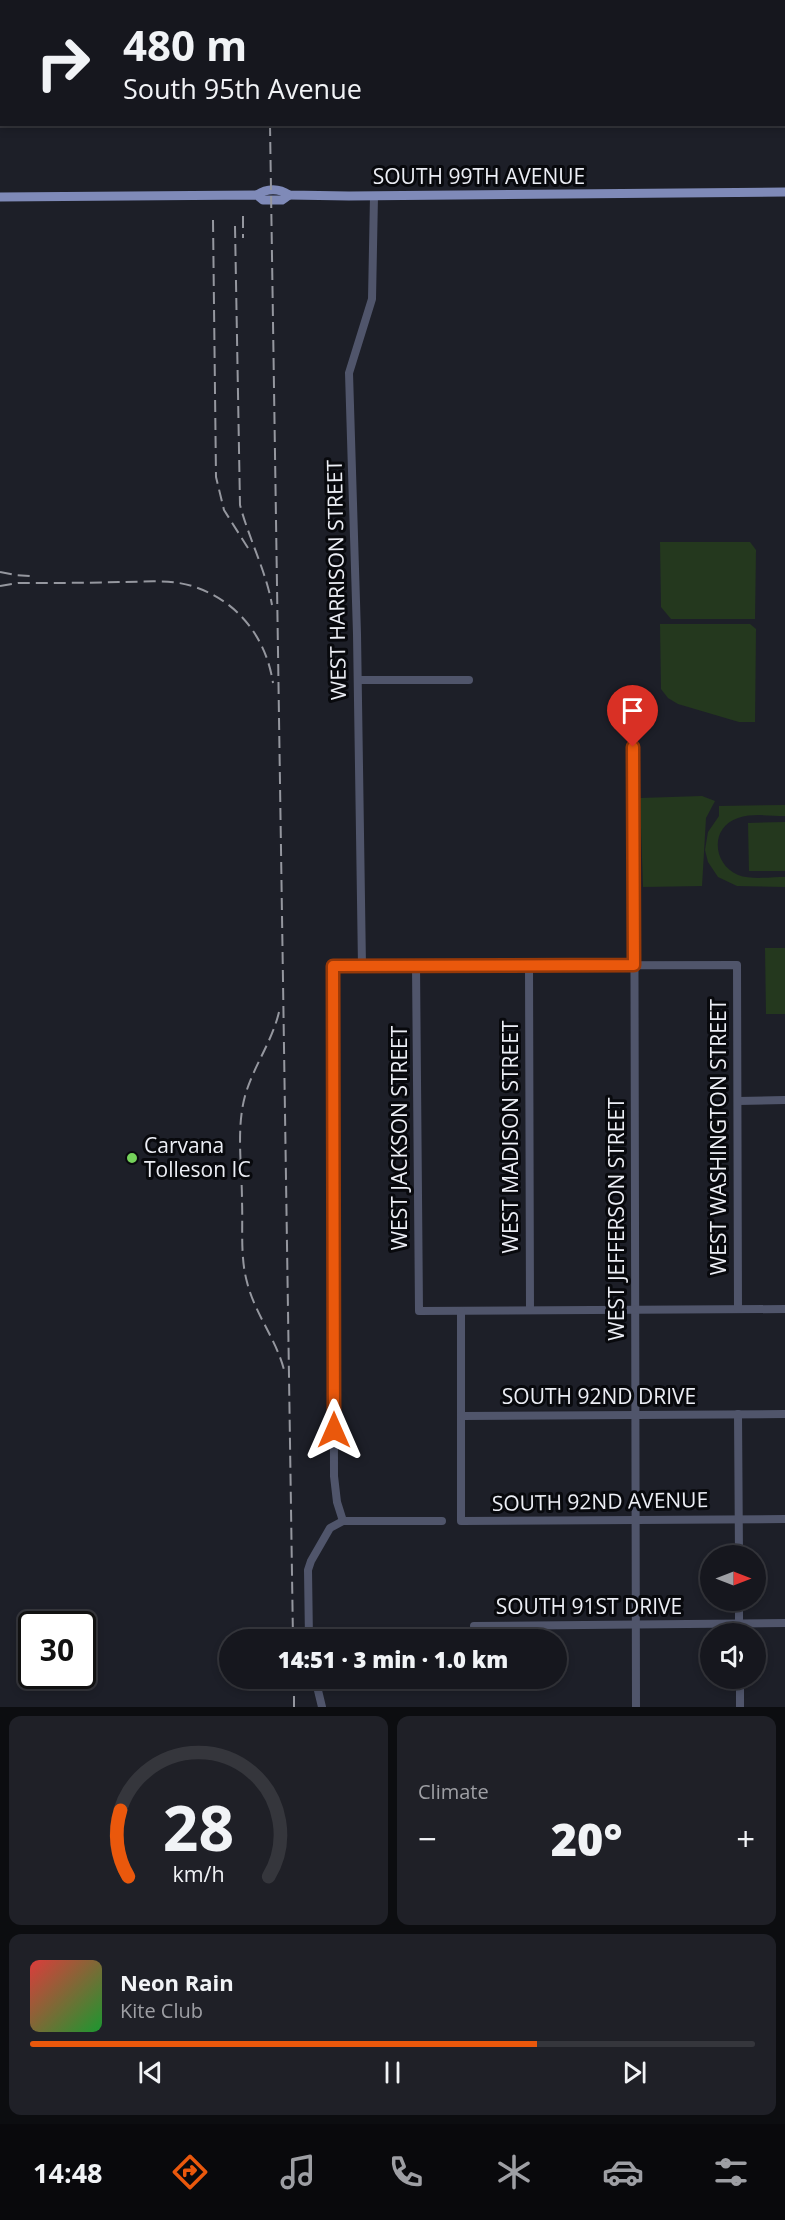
<!DOCTYPE html>
<html lang="en">
<head>
<meta charset="utf-8">
<style>
  :root { --surface:#16171e; --page:#1f2027; --text:#f1f3f6; --muted:#9e9fa4; --line:#35363c; --accent:#ea580c }
  body { margin:0; font-family:"Open Sans",sans-serif; background:var(--page); color:var(--text); height:100vh; display:flex; flex-direction:column; font-size:22px; white-space:nowrap }
  * { box-sizing:border-box; margin:0 }
  p { font-size:20px; color:var(--muted) }
  .icon { flex:none; width:33px; height:33px; fill:none; stroke:currentColor; stroke-width:2; stroke-linecap:round; stroke-linejoin:round }
  .map { position:relative; height:1707px; overflow:hidden }
  .side { display:flex; flex-direction:column; gap:9px; padding:9px; background:#0c0d10; flex:1 }
  .side>* { flex:none }
  .guide { position:absolute; left:0px; top:0px; width:786px; height:126px; box-shadow:0 3px 9px #0003,0 0 0 2px var(--line); background:#16171e; color:var(--text); overflow:hidden }
  .needle { width:39px; rotate:90deg }
  .fabs { position:absolute; left:700px; top:1545px; display:grid; gap:12px }
  .fabs a { display:grid; place-items:center; width:66px; height:66px; border-radius:50%; background:var(--surface); box-shadow:0 3px 9px #0003,0 0 0 2px var(--line); font-size:30px }
  .speed { position:absolute; left:18px; top:1611px; display:flex; gap:12px; font-size:30px; font-weight:700; text-align:center }
  .speed>* { display:grid; place-content:center; width:78px; height:78px; border-radius:50%; background:var(--surface); box-shadow:0 3px 9px #0003,0 0 0 2px var(--line); line-height:1 }
  .speed .limit { border:3px solid #111; border-radius:9px; background:#fff; color:#111 }
  .pin { position:absolute; display:grid; place-items:center; width:51px; height:51px; color:#fff; margin:-62px -26px; border-radius:50% 50% 50% 0; rotate:-45deg; box-shadow:0 0 6px #0007 }
  .pin .icon { rotate:45deg }
  .me { position:absolute; width:66px; margin:-33px; rotate:0deg; stroke-linejoin:round; filter:drop-shadow(0 0 4px #0008) }
  .turn { display:flex; align-items:center; gap:21px; height:126px; padding:0 24px; font-size:27px }
  .turn .icon { width:78px; height:78px; stroke-width:2.5 }
  .turn b { display:block; font-size:42px; line-height:51px }
  .big { font-size:45px; font-weight:800; line-height:1.1 }
  .side .widget { flex:1; display:flex; flex-direction:column; justify-content:center; gap:9px; min-width:0; padding:0 21px; border-radius:12px; background:var(--page) }
  .side .dial { align-items:center; gap:0 }
  .dial svg { height:156px; overflow:visible; fill:none; stroke:var(--line); stroke-width:7; stroke-linecap:round; text-anchor:middle }
  .dial text { fill:var(--text); stroke:none }
  .song { display:flex; align-items:center; gap:18px }
  .cover { width:72px; height:72px; border-radius:9px; background:linear-gradient(135deg,hsl(0 70% 55%),hsl(130 70% 35%)) }
  .played { height:6px; border-radius:3px; background:linear-gradient(90deg,var(--accent) 70%,var(--line) 70%) }
  .keys { display:flex; justify-content:space-around; direction:ltr }
  .heat { display:flex; justify-content:space-between; align-items:center; font-size:33px; direction:ltr }
  .side .tiles { flex:1; display:grid; gap:9px; grid-template-columns:1fr 1fr }
  .widget:last-child { grid-column:span 2 }
  .trip { position:absolute; left:219px; top:1629px; width:348px; height:60px; border-radius:30px; background:var(--surface); box-shadow:0 3px 9px #0003,0 0 0 2px var(--line); font-weight:800; line-height:60px; text-align:center }
  .tabs { display:flex; height:96px; justify-content:space-around; align-items:center; background:#09090c; color:var(--muted) }
  .tabs .icon { width:42px; height:42px }
  .tabs .current { color:var(--accent) }
  .tabs b { font-size:27px; color:var(--text) }
  .map>svg:first-child { display:block }
</style>
</head>
<body>
<div class="map">
<svg width="785" height="1707" viewBox="0 0 785 1707">
  <rect width="100%" height="100%" fill="#1d1f28"/>
  <g fill="#24381e">
    <path d="M750,542l6,8 -1,69h-84l-10,-12 -1,-65z"/>
    <path d="M660,624h90l6,5 -1,93h-16l-61,-18 -10,-6 -7,-9z"/>
    <path d="M702,796l13,5 -9,17 -4,68 -59,1 -3,-89z"/>
    <path d="M785,805v11c-15,0 -33,-3 -47,2 -28,9 -26,46 0,57 13,5 33,2 47,2v10l-48,-1 -19,-9 -10,-15 -3,-12 3,-18 11,-16v-10z"/>
    <path d="M785,822v49h-36l-1,-48z"/>
    <path d="M765,948h20v66h-19z"/>
  </g>
  <g fill="none" stroke-linecap="round" stroke-linejoin="round">
    <g stroke="#50556b" stroke-width="8">
      <path d="M358,680h111"/>
      <path d="M634,732l2,975"/>
      <path d="M529,964l1,346"/>
      <path d="M416,965l3,346 366,-2"/>
      <path d="M362,966l-5,-332 -8,-261 23,-74 2,-103"/>
      <path d="M738,1101l47,-1"/>
      <path d="M461,1311v210l324,-2"/>
      <path d="M738,1414l1,142"/>
      <path d="M461,1416l324,-2"/>
      <path d="M343,1521l-6,-19 -3,-26 -1,-510 404,-1 1,344"/>
      <path d="M739,1600v34"/>
      <path d="M474,1626l311,-3"/>
      <path d="M309,1640l-1,-70 3,-9 19,-33 13,-7h99"/>
      <path d="M315,1678l7,29"/>
      <path d="M740,1678v29"/>
    </g>
    <g stroke="#7f8ab8" stroke-width="9">
      <path d="M257,195c10,-7 22,-7 32,0l60,1 436,-4"/>
      <path d="M0,197l257,-2 6,5h19l7,-5"/>
    </g>
    <g stroke="#95979f" stroke-width="2" stroke-dasharray="12 6" stroke-linecap="butt">
      <path d="M269,0v2"/>
      <path d="M270,124l23,1516"/>
      <path d="M243,216v22"/>
      <path d="M213,220l3,257 8,33 24,38"/>
      <path d="M235,226l5,279c9,34 26,66 32,100"/>
      <path d="M0,572l15,3 16,1"/>
      <path d="M0,586l18,-3c34,0 68,0 101,-1 24,0 51,-3 73,4 45,14 74,51 81,97"/>
      <path d="M279,1012c-7,30 -26,55 -34,84 -9,33 -3,71 -3,105 1,26 -2,56 5,81 8,33 31,59 38,92"/>
      <path d="M294,1678v29"/>
    </g>
  </g>
  <g fill="none" stroke-linecap="round" stroke-linejoin="round">
    <defs>
      <path id="route" d="M334,1430l-1,-464 301,-1 -1,-218"/>
    </defs>
    <use href="#route" stroke="#983908" stroke-width="15"/>
    <use href="#route" stroke="#ea580c" stroke-width="10"/>
  </g>
  <circle fill="#75d25b" stroke="#08090d" stroke-width="2" cx="132" cy="1158" r="6"/>
  <g text-anchor="middle" stroke-width="6" stroke-linejoin="round" paint-order="stroke">
    <g font-size="21" fill="#eceef5" stroke="#08090d">
      <text x="479" y="184">SOUTH 99TH AVENUE</text>
      <text transform="translate(337 580) rotate(-91)" y="7">WEST HARRISON STREET</text>
      <text transform="translate(511 1137) rotate(-90)" y="7">WEST MADISON STREET</text>
      <text transform="translate(719 1137) rotate(-90)" y="7">WEST WASHINGTON STREET</text>
      <text transform="translate(400 1138) rotate(-90)" y="7">WEST JACKSON STREET</text>
      <text transform="translate(617 1219) rotate(-90)" y="7">WEST JEFFERSON STREET</text>
      <text x="599" y="1404">SOUTH 92ND DRIVE</text>
      <text transform="translate(600 1502) rotate(-1)" y="7">SOUTH 92ND AVENUE</text>
      <text x="589" y="1614">SOUTH 91ST DRIVE</text>
    </g>
    <g font-size="21" fill="#eceef5" stroke="#08090d" text-anchor="start">
      <text x="144" y="1153">Carvana<tspan x="144" dy="24">Tolleson IC</tspan></text>
    </g>
  </g>
</svg>
<div class="fabs">
<a><svg class="needle" viewBox="-14 -14 28 28"><path d="M0-13l5 13h-10z" fill="#e53935"/><path d="M0 13l5-13h-10z" fill="#9e9fa4"/></svg></a>
<a><svg class="icon" aria-label="sound" viewBox="0 0 24 24"><path d="M4 9h4l5-4v14l-5-4H4zM17 9q2 3 0 6"/></svg></a>
</div>
<div class="speed"><div class="limit">30</div></div>
<div class="pin" style="left:633px;top:747px;background:#d93025"><svg class="icon" aria-label="arrive" viewBox="0 0 24 24"><path d="M6 21V4h12l-3 4 3 4H6"/></svg></div>
<svg class="me" style="left:334px;top:1430px" viewBox="-20 -20 40 40"><path d="M0-17L14 15 0 8-14 15z" fill="#ea580c" stroke="#fff" stroke-width="4"/></svg>
<div class="trip">14:51 · 3 min · 1.0 km</div>
<div class="guide">
<div class="turn"><svg class="icon" aria-label="right" viewBox="0 0 24 24"><path d="M7 20v-9h11M14 6l5 5-5 5"/></svg><div><b>480 m</b>South 95th Avenue</div></div>
</div>
</div>
<section class="side">
<div class="tiles">
<div class="widget dial"><svg viewBox="0 0 100 80">
<path d="M14 69A42 42 0 1 1 86 69"/>
<path d="M14 69A42 42 0 0 1 10 35" stroke="#ea580c"/>
<text x="50" y="56" font-size="32" font-weight="700">28</text>
<text x="50" y="72" font-size="11">km/h</text>
</svg></div>
<div class="widget"><p>Climate</p>
<div class="heat"><a>−</a><b class="big">20°</b><a>+</a></div>
</div>
<div class="widget">
<div class="song"><i class="cover"></i><div><b>Neon Rain</b><p>Kite Club</p></div></div>
<div class="played"></div>
<div class="keys"><svg class="icon" aria-label="previous" viewBox="0 0 24 24"><path d="M18 5L8 12l10 7zM5 5v14"/></svg><svg class="icon" aria-label="pause" viewBox="0 0 24 24"><path d="M8 5v14M16 5v14"/></svg><svg class="icon" aria-label="next" viewBox="0 0 24 24"><path d="M6 5l10 7-10 7zM19 5v14"/></svg></div>
</div>
</div>
</section>
<nav class="tabs">
<b>14:48</b>
<svg class="icon current" aria-label="directions" viewBox="0 0 24 24"><path d="M12 3l9 9-9 9-9-9zM9 14v-3h6M13 9l2 2-2 2"/></svg>
<svg class="icon" aria-label="music" viewBox="0 0 24 24"><path d="M9 18V5l10-2v13"/><circle cx="6" cy="18" r="3"/><circle cx="16" cy="16" r="3"/></svg>
<svg class="icon" aria-label="phone" viewBox="0 0 24 24"><path d="M5 4h4l2 5-3 2q2 4 5 5l2-3 5 2v4C11 20 4 13 5 4z"/></svg>
<svg class="icon" aria-label="climate" viewBox="0 0 24 24"><path d="M12 3v18M4 7l16 10M4 17L20 7"/></svg>
<svg class="icon" aria-label="car" viewBox="0 0 24 24"><path d="M5 17H2v-5l4-1 3-4h7l3 4 3 1v5h-3M9 17h6M6 11h13"/><circle cx="7" cy="17" r="2"/><circle cx="17" cy="17" r="2"/></svg>
<svg class="icon" aria-label="filters" viewBox="0 0 24 24"><path d="M4 7h16M4 17h16"/><circle cx="9" cy="7" r="2"/><circle cx="15" cy="17" r="2"/></svg>
</nav>
</body>
</html>
